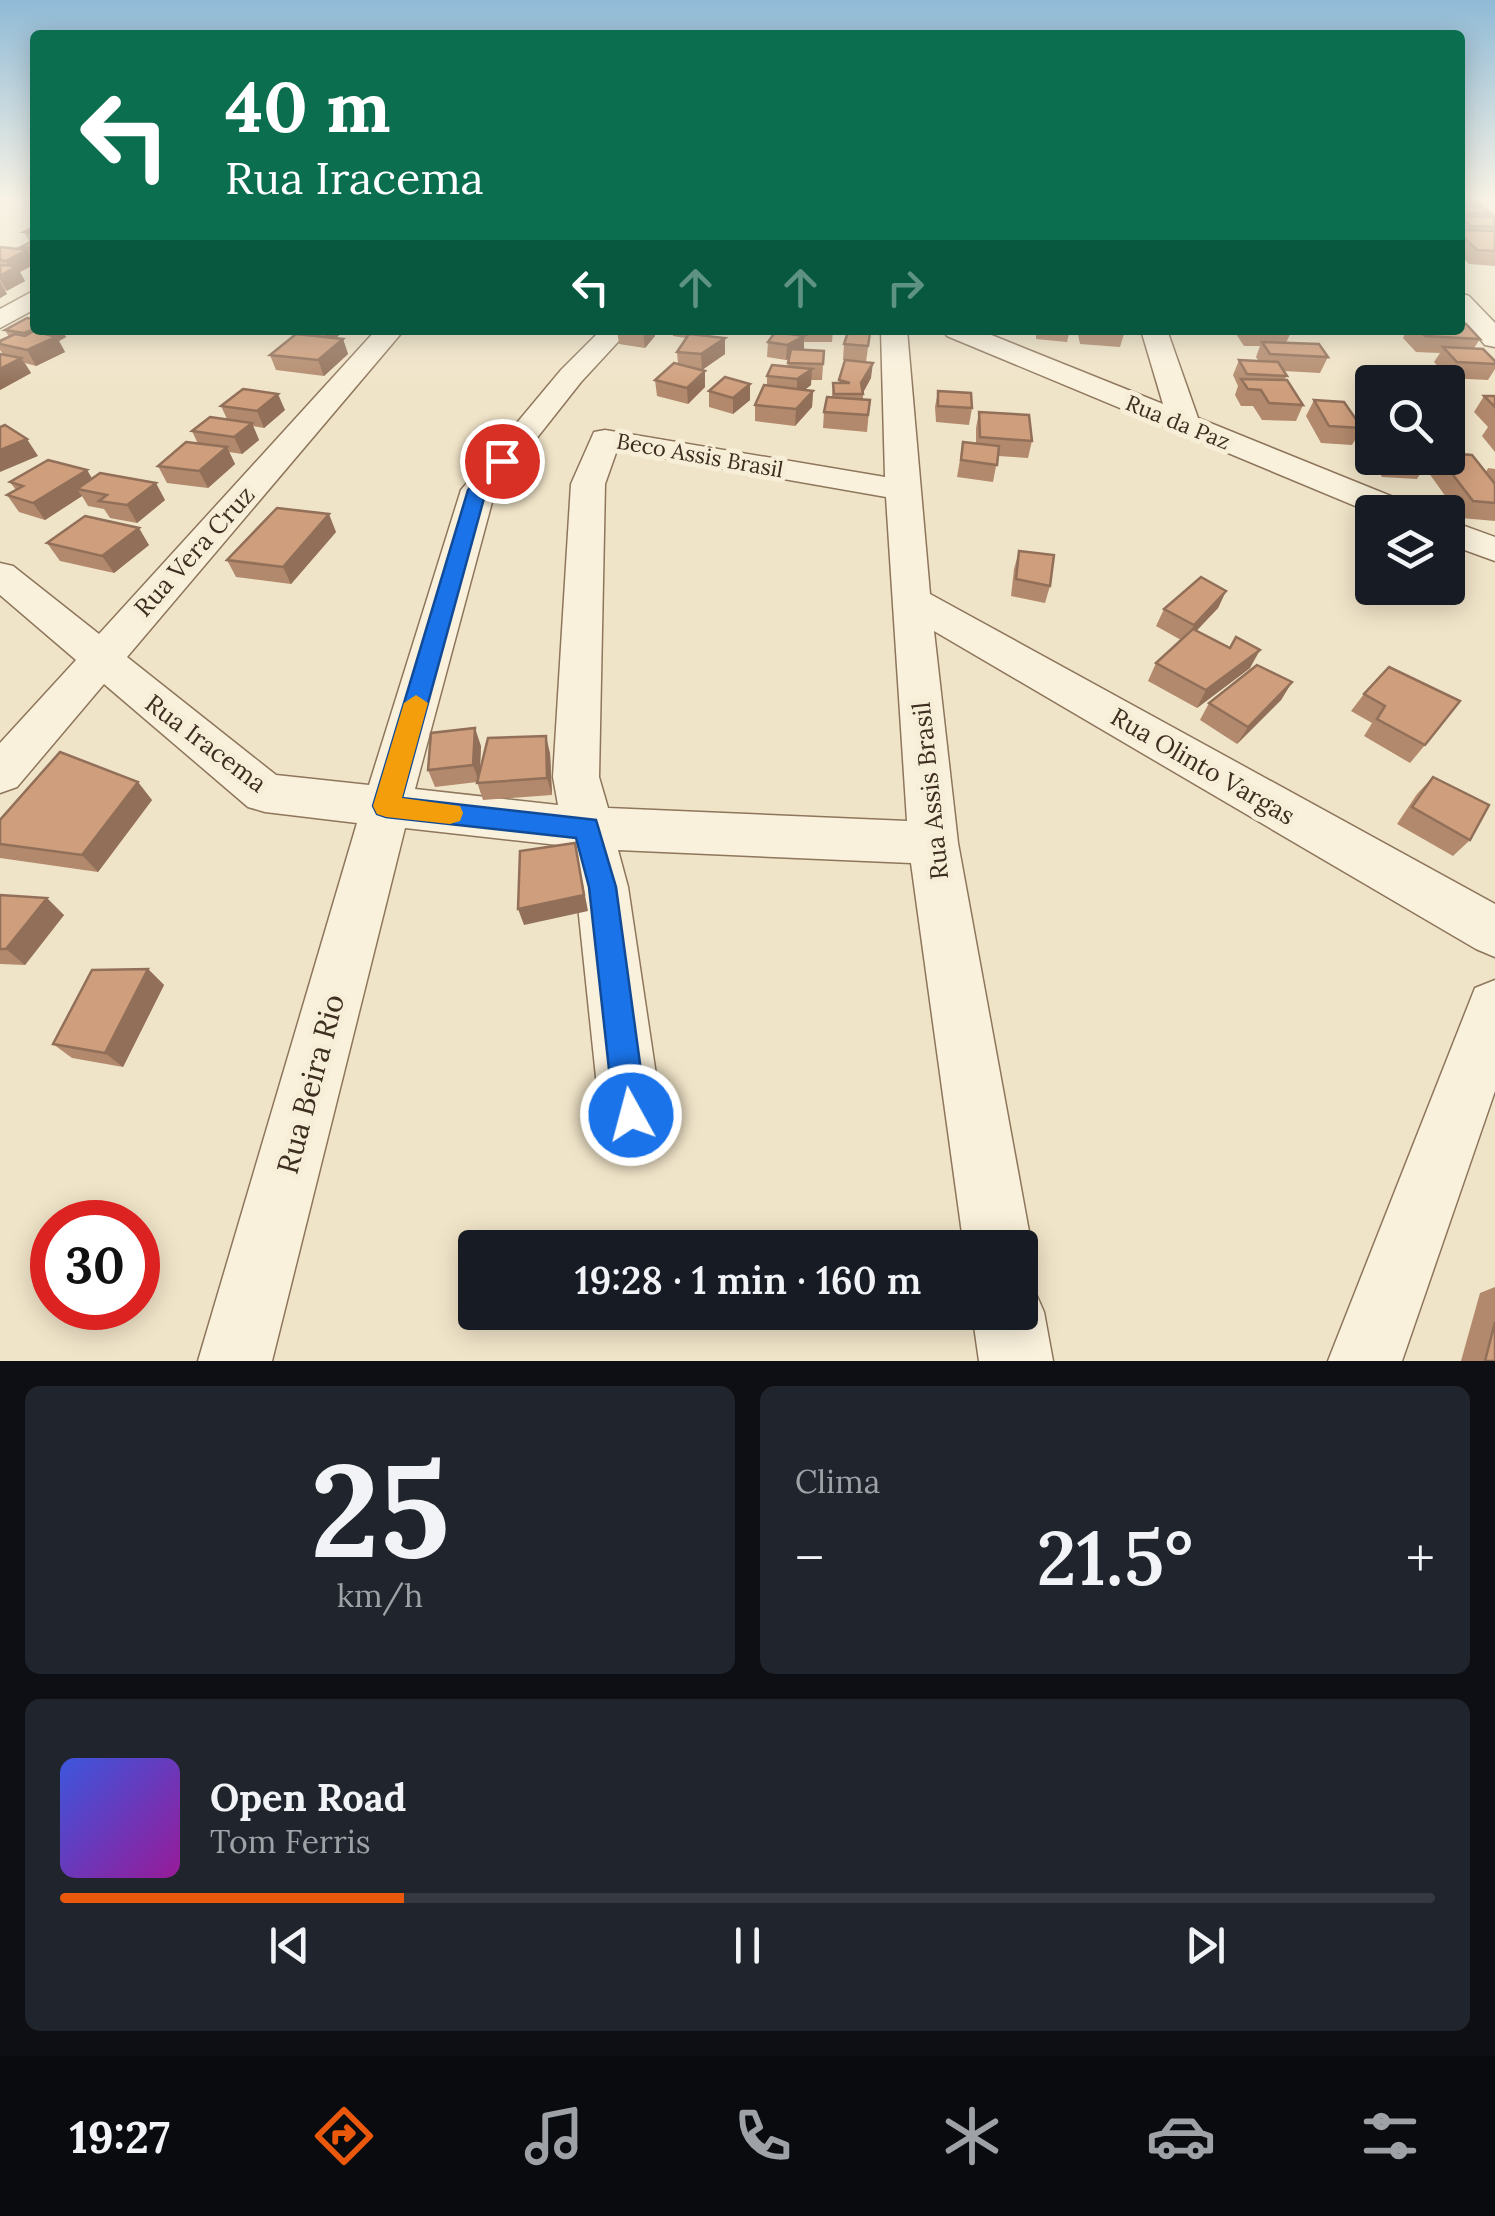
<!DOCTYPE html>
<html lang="pt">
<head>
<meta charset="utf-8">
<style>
  :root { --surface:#171b24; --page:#20242c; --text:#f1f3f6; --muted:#9ea1a6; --line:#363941; --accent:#ea580c }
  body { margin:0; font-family:Lora,serif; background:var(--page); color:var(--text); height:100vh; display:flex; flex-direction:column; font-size:38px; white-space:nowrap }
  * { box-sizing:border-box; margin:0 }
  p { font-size:32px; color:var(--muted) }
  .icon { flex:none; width:55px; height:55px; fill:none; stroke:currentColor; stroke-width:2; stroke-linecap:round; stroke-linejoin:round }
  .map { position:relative; height:1361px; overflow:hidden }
  .drawer { display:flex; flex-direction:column; gap:25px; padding:25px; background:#0d0f14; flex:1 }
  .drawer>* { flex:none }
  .top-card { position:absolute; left:30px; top:30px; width:1435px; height:305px; border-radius:10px; box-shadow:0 5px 25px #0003; background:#0b6e4f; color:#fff; overflow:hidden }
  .tools { position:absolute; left:1355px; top:365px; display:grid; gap:20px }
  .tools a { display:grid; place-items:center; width:110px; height:110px; border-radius:10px; background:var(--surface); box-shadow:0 5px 25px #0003; font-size:50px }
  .speed { position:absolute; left:30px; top:1200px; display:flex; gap:20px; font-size:50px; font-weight:700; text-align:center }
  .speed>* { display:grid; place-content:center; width:130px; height:130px; border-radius:50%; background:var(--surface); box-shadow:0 5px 25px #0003; line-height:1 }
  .speed .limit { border:15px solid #d22; background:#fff; color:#111 }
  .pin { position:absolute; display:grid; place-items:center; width:85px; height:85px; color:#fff; margin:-42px; border:5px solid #fff; border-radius:50%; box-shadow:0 2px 10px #0007 }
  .me { position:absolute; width:110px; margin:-55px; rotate:353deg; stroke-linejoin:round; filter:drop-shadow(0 0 8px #0008) }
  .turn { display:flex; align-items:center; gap:35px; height:210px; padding:0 30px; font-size:45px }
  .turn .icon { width:130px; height:130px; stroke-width:2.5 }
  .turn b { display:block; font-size:70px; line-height:85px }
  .lanes { display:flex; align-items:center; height:95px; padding:0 30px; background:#0003; justify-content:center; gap:50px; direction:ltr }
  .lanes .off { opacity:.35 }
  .big { font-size:75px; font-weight:600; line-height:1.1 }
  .drawer .tile { flex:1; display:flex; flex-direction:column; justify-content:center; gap:15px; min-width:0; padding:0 35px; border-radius:15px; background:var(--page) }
  .drawer .dial { align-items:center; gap:0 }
  .dial b { font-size:130px; line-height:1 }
  .song { display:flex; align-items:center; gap:30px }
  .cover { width:120px; height:120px; border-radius:15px; background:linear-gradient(135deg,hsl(230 70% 55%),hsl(300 70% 35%)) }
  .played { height:10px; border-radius:5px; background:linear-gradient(90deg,var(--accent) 25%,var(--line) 25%) }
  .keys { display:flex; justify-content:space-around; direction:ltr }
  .heat { display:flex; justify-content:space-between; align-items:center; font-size:55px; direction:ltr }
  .drawer .tiles { flex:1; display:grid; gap:25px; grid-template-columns:1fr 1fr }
  .tile:last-child { grid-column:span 2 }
  .trip { position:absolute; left:458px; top:1230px; width:580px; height:100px; border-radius:10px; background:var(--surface); box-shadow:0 5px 25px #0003; font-weight:600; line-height:100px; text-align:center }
  .tab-bar { display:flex; height:160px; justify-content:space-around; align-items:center; background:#090b0e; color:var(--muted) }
  .tab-bar .icon { width:70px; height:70px }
  .tab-bar .current { color:var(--accent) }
  .tab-bar b { font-size:45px; color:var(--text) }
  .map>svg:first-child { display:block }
</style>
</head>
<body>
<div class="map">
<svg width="1495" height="1361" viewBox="0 0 1495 1361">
  <rect width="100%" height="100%" fill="#f0e4c8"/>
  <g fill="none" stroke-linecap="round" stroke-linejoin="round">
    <defs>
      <g id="minor">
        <path d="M35,290v19l-35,19v-19z"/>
        <path d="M1460,293l9,3 26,27v24l-10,-2 -25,-29z"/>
        <path d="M376,330h28l-277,327 149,118 93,10 92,-295 100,-120 40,-40h28l-48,52 -86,109 -80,298 143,16 -5,-28 18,-293 23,-52 11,-2 280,47 -4,-147h26l23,264 565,310v53l-19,-8 -542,-318 24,212 74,405 -10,24 -2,-24h-56l-53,-385 -293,-13 10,37 34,228 -9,22 -22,9 -22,-9 -9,-22 -24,-228 -9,-41 -162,-18 -133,533h-74l159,-538 -92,-11 -17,-5 -144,-123 -87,103 -17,6v-50l76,-83 -76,-65v-32l13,3 86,68zM617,450l269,47 21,324 -299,-13 -9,-31 6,-293z"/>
        <path d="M943,330h36l184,74 -22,-74h26l31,88 215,87 5,7 -46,1 -425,-177z"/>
        <path d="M1448,520l47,17v24l-47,-17z"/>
        <path d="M1495,980v111l-93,270h-74l147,-373z"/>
        <path d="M1020,1281l13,6 11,25 9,49h-74l-7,-49h48z"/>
      </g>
    </defs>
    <use href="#minor" stroke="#8d765c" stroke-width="3"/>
    <use href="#minor" fill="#faf1dc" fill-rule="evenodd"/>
  </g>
  <g fill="#b2896c">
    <path d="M1460,199l18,4 -2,3 16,8 -2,3 5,1v48l-26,-2 -9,-9z"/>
    <path d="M35,227v35h-1l1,2 -15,8 5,9 -20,10 2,3 -7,4v-51l22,3 -1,-3 9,-5 -6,-10z"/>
    <path d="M35,319v11h27l4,7 -7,4 6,11 -29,14 -11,-3 6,10 -31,17v-36h3l-3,-4v-9l9,-4 -4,-7z"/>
    <path d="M294,330h50l-8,8 7,1 5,15 -24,22 -48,-6 -6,-15 25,-21z"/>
    <path d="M617,330h38v6l-10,12 -26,-4z"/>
    <path d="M672,330h32l-4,5 25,3v16l-23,16 3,1v16l-17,17 -31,-8 -2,-16 23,-16 -1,-12 9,-14 -13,-2z"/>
    <path d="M792,330h41l-1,12h-28v8l20,1 -2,29h-11v5l-7,5 9,1 -1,16 -17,19 -40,-5v-16l12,-20v-9l21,-10 1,-7 -3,1 -19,-3 1,-15 23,-8z"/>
    <path d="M1036,330h34l-3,12 -31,-3z"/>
    <path d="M1077,330h47l1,1 -5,16 -40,-3z"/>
    <path d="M1290,330l1,2 -5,11 42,14 -8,16 -36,-2 3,5 -3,4 19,25 -7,16 -34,-1 -9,-14h-12l-6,-11 3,-9 -5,-11 6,-15h19l-2,-3 4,-11h-16l-10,-15z"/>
    <path d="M1407,330h53l20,9 -6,9 21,13v8l-7,11 -40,-2 -14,-16 6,-9 -24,-1 -13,-14z"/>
    <path d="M870,333l-4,29 5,16 -8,15v7h7l-3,32 -44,-4 1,-16 8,-15 1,-14h6l6,-23h-2l1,-16z"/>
    <path d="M709,391l41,9 -17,14 -24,-7z"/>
    <path d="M938,391l34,17 -3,17 -33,-3 -1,-15z"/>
    <path d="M1484,396h11v56l-13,-16 6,-9 -14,-15z"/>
    <path d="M1314,400l45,25 4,-8 9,1v40h52l3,5 -10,16 -35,-2 -25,-40 -5,8 -31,-2 -15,-27z"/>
    <path d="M221,406l64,4 -21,18 -11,-2 6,14 -17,14 -13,-2 6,12 -27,24 -41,-5 -9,-17 40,-22 -6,-13 35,-12z"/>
    <path d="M979,412l53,29 -4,17 -30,-2 -5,26 -36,-5 6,-35 13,1v-15z"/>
    <path d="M1433,458h15l38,14 2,-4 7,1v52l-34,-3 -35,-49z"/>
    <path d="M87,470l5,9 73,21 -28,23 -27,-5 -6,-9 -16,-3 -6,-10 -37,24 -26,-8 -12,-17 9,-5 -6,-8z"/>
    <path d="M336,532l-45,52 -55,-7 -9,-17z"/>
    <path d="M47,543l102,2 -35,28 -54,-12z"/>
    <path d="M1019,551l31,35 -5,17 -34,-7 3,-27z"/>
    <path d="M1226,591l-8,17 -22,23 54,37 -53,40 -49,-27 8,-18 25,-23 -25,-14 8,-17z"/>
    <path d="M1389,667l36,78 -15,18 -46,-27 8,-13 -21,-12 13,-17z"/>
    <path d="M1292,682l-11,18 -44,44 -37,-24 9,-17z"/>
    <path d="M481,746l-1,26 70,-19 2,42 -69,5 -6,-18 -42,5 -7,-17z"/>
    <path d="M1433,777l37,63 -17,16 -56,-32 20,-30z"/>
    <path d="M152,800l-54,72 -98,-14v-38z"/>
    <path d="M0,895l64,20 -39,50 -25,-1z"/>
    <path d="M148,969l16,16 -41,82 -51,-9 -19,-14z"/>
    <path d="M1495,1287v74h-34l19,-68z"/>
  </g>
  <g fill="#916f58">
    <path d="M27,250l8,14 -15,8 5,9 -18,10 -7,-12v-3l11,-6 -5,-9z"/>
    <path d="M0,282l7,12 -7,4z"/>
    <path d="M32,328l9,16 8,-4 -6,-10h19l4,7 -7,4 6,11 -29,14 -9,-16 6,-3 -9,-14z"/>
    <path d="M323,330h21v1l-16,14z"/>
    <path d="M646,330h9v6l-10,12 -2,-15z"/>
    <path d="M804,336v16l-18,8 1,-15z"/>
    <path d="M725,338v16l-23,16 -1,-16z"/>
    <path d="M343,339l5,15 -24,22 -6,-16z"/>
    <path d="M21,358l10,15 -31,17v-21z"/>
    <path d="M873,363l-2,15 -9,16 -1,-11z"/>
    <path d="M812,369l-1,16 -14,11v-17z"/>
    <path d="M705,371v16l-17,17 -1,-16z"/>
    <path d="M750,384v16l-17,14v-16z"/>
    <path d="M813,391l-1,16 -17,19 1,-17z"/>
    <path d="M278,394l7,16 -21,18 -7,-17z"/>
    <path d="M252,423l7,17 -17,14 -8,-17z"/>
    <path d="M27,439l11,17 -38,16v-22z"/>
    <path d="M227,447l8,17 -27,24 -9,-17z"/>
    <path d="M87,470l10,17 -20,2 5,7 -37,24 -12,-17z"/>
    <path d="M156,483l9,17 -28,23 -10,-18z"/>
    <path d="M329,514l7,18 -45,52 -8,-17z"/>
    <path d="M139,528l10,17 -35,28 -12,-17z"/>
    <path d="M1226,591l-8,17 -32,34 8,-17z"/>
    <path d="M1260,650l-10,18 -53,40 9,-18z"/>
    <path d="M1292,682l-11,18 -44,44 11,-17z"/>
    <path d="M475,728l6,18 -2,36 -6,-17z"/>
    <path d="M546,736l4,17 2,42 -5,-17z"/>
    <path d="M138,782l14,18 -54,72 -16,-17z"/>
    <path d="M575,843l13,68 -64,14 -6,-16z"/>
    <path d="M47,898l17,17 -39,50 -19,-16z"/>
    <path d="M148,969l16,16 -41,82 -18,-14z"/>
  </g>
  <g fill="#cf9f7d" stroke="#916f58" stroke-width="2.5">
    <path d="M1460,199h12l6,4 -18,-1z"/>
    <path d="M1460,205l21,1 11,8 -32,-1z"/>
    <path d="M1460,216l34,1 1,10 -25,-1z"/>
    <path d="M35,227v6l-11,-1z"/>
    <path d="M1460,230l35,1v20l-18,-1 -17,-16z"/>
    <path d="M35,240v8l-14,-1z"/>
    <path d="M0,247l27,3 -21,11 -6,-1z"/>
    <path d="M0,265l17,1 -17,10z"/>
    <path d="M27,318l8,1v10l-11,4 -19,-3z"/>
    <path d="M1460,324h6l14,15 -55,-3 -6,-6h41z"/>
    <path d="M1251,330h39l1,2z"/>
    <path d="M34,331l22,6 -29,13 -27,-6v-3l15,-7 10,2z"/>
    <path d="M775,332l29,4 -17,9 -19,-3z"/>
    <path d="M848,332l22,1 -2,13 -24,-2z"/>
    <path d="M296,334l47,5 -25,21 -48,-5z"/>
    <path d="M689,334l36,4 -24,16 -24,-2z"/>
    <path d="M1262,342l57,2 9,13 -58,-3z"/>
    <path d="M1443,347l40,2 12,12v3l-38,-2z"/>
    <path d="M791,349l33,2 -1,13 -35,-1z"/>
    <path d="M0,354l21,4 -21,11z"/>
    <path d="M845,360l28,3 -12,20 2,11h-29l-1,-11h17l-11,-3z"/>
    <path d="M1239,360l39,2 9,14 -40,-2z"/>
    <path d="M674,363l31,8 -18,17 -32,-8z"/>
    <path d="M772,365l40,4 -15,10 -30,-3z"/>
    <path d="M725,377l25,7 -17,14 -24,-7z"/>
    <path d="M1241,379l46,1 16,25 -34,-2 -8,-13 -13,-1z"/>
    <path d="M764,385l49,6 -17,18 -41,-4z"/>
    <path d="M243,389l35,5 -21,17 -36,-5z"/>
    <path d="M938,391l33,2 1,15 -34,-2z"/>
    <path d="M1484,396h11v11z"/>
    <path d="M827,397l43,3 -2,15 -44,-3z"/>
    <path d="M1314,400l30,2 18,26 -33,-2z"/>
    <path d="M979,412l50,3 3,26 -52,-4z"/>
    <path d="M210,417l42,6 -18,14 -42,-6z"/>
    <path d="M1363,417l9,1v13z"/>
    <path d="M5,425l22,14 -27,11v-23z"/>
    <path d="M186,442l41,5 -28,24 -41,-5z"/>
    <path d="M963,442l36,4 -2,19 -36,-5z"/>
    <path d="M1448,453l24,2 23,29v19l-22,-2 -33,-43h8z"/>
    <path d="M1390,458h34l3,5 -35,-3z"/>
    <path d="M48,460l39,10 -54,33 -26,-8 16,-9 -13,-4z"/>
    <path d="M100,473l56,10 -29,22 -28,-4 8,-6 -30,-6z"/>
    <path d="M277,508l52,6 -46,53 -56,-7z"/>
    <path d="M85,516l54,12 -37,28 -55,-13z"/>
    <path d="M1019,551l35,4 -4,31 -34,-7z"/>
    <path d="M1201,577l25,14 -32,34 -30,-16z"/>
    <path d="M1193,629l37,19 6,-11 24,13 -54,40 -50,-27z"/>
    <path d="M1257,665l35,17 -44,45 -39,-24z"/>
    <path d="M1389,667l71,34 -35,44 -48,-26 8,-13 -21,-12z"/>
    <path d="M475,728l-2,37 -45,5 3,-37z"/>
    <path d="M546,736l1,42 -70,5 11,-45z"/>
    <path d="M60,752l78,30 -56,73 -82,-11v-24z"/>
    <path d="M1433,777l56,28 -19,35 -58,-33z"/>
    <path d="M575,843l9,52 -66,14 2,-58z"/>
    <path d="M0,895l47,3 -41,51h-6z"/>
    <path d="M148,969l-43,84 -52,-9 39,-74z"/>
    <path d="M1495,1322v39h-10z"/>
  </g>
  <linearGradient id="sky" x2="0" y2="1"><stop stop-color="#8fbad6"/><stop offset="0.51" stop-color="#f8f3e6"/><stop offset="1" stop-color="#f8f3e6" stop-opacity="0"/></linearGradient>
  <rect width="1495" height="389" fill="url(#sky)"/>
  <path fill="#1a73e8" stroke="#114b97" stroke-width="2.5" d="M502,456l9,5 -25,30 -84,307 194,22 20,67 31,228 -4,12 -12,4 -12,-4 -5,-12 -25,-228 -13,-49 -190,-21 -9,-3 -4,-8 95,-316 28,-33z"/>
  <path fill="#f59e0b" d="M416,695l12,8 -26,95 58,8 3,7 -3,8 -10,3 -64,-7 -9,-3 -4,-8 31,-103z"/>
  <g text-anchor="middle" stroke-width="10" stroke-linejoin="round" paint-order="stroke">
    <g font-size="22" fill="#3d2e20" stroke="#f7eed8">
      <text transform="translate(1178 422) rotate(22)" y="8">Rua da Paz</text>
      <text transform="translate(700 455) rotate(10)" y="8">Beco Assis Brasil</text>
    </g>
    <g font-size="25" fill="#3d2e20" stroke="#f7eed8">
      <text transform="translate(194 551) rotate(-48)" y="9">Rua Vera Cruz</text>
      <text transform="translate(206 743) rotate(37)" y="9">Rua Iracema</text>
      <text transform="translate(1203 766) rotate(30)" y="9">Rua Olinto Vargas</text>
      <text transform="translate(930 791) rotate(-96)" y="9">Rua Assis Brasil</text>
    </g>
    <g font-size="30" fill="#3d2e20" stroke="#f7eed8">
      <text transform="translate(311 1084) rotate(-75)" y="10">Rua Beira Rio</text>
    </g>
  </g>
</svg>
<div class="tools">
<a><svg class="icon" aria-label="search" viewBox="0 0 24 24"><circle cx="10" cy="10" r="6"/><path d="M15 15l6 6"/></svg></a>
<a><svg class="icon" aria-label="layers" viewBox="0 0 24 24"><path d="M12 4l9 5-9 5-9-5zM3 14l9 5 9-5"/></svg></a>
</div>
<div class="speed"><div class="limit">30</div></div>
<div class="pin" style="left:502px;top:461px;background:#d93025"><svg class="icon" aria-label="arrive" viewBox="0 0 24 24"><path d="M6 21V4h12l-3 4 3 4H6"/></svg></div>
<svg class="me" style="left:631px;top:1115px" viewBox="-20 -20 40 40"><circle r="17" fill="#1a73e8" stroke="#fff" stroke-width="3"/><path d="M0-11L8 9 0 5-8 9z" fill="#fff"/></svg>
<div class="trip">19:28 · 1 min · 160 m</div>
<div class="top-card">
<div class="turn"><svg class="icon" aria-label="left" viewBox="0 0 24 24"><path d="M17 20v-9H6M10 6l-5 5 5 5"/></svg><div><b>40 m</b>Rua Iracema</div></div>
<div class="lanes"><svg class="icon" aria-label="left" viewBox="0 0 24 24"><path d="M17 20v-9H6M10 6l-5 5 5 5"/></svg><svg class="icon off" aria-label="ahead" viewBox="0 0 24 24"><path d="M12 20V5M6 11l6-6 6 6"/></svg><svg class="icon off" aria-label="ahead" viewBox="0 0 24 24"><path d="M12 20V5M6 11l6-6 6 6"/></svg><svg class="icon off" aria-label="right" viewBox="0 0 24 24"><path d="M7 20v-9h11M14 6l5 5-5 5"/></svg></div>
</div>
</div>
<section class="drawer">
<div class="tiles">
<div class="tile dial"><b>25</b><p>km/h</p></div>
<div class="tile"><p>Clima</p>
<div class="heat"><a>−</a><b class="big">21.5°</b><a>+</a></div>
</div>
<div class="tile">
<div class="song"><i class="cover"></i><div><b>Open Road</b><p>Tom Ferris</p></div></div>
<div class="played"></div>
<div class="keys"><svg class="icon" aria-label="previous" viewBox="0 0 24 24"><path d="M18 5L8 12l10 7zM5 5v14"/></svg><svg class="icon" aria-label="pause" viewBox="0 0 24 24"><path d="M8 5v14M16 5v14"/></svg><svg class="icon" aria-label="next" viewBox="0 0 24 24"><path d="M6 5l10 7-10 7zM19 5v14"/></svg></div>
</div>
</div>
</section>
<nav class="tab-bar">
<b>19:27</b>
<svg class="icon current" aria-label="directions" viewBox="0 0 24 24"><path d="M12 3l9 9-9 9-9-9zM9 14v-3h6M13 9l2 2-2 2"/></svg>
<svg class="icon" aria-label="music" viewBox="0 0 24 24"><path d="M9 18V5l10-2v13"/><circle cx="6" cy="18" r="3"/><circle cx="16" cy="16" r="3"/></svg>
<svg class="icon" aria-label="phone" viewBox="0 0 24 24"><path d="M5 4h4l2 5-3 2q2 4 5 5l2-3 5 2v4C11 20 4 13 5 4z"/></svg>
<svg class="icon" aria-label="climate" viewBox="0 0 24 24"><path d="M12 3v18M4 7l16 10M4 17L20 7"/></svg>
<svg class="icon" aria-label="car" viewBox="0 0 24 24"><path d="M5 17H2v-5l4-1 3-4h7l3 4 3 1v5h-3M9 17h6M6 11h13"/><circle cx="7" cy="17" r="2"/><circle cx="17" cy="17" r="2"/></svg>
<svg class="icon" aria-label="filters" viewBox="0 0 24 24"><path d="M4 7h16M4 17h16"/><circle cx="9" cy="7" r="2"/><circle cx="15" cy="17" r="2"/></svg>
</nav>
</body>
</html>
